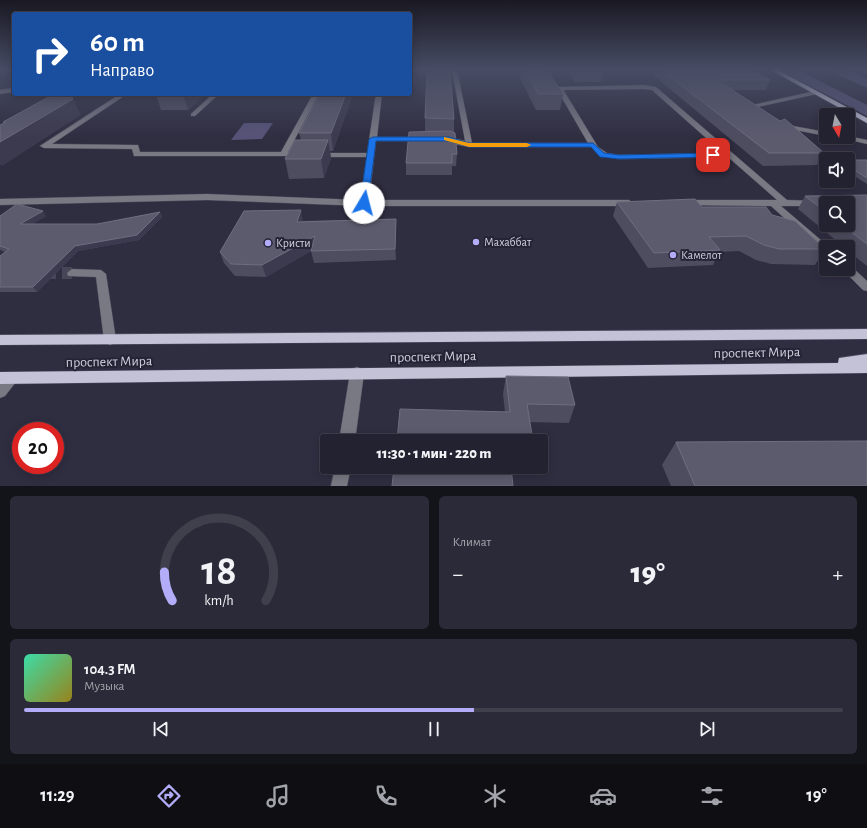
<!DOCTYPE html>
<html lang="ru">
<head>
<meta charset="utf-8">
<style>
  :root { --surface:#232230; --page:#2b2a38; --text:#f1f3f6; --muted:#a3a4ab; --line:#403f4c; --accent:#b3adf9 }
  body { margin:0; font-family:"Alegreya Sans",sans-serif; background:var(--page); color:var(--text); height:100vh; display:flex; flex-direction:column; font-size:15px; white-space:nowrap }
  * { box-sizing:border-box; margin:0 }
  p { font-size:13px; color:var(--muted) }
  .icon { flex:none; width:22px; height:22px; fill:none; stroke:currentColor; stroke-width:2; stroke-linecap:round; stroke-linejoin:round }
  .map { position:relative; height:486px; overflow:hidden }
  .panel { display:flex; flex-direction:column; gap:10px; padding:10px; background:#13131a; flex:1 }
  .panel>* { flex:none }
  .top-card { position:absolute; left:12px; top:12px; width:400px; height:84px; border-radius:4px; box-shadow:0 2px 10px #0003,0 0 0 1px var(--line); background:#1a4fa0; color:#fff; overflow:hidden }
  .needle { width:26px; rotate:170deg }
  .fabs { position:absolute; left:819px; top:108px; display:grid; gap:8px }
  .fabs a { display:grid; place-items:center; width:36px; height:36px; border-radius:4px; background:var(--surface); box-shadow:0 2px 10px #0003,0 0 0 1px var(--line); font-size:20px }
  .speed { position:absolute; left:12px; top:422px; display:flex; gap:8px; font-size:20px; font-weight:700; text-align:center }
  .speed>* { display:grid; place-content:center; width:52px; height:52px; border-radius:50%; background:var(--surface); box-shadow:0 2px 10px #0003,0 0 0 1px var(--line); line-height:1 }
  .speed .limit { border:6px solid #d22; background:#fff; color:#111 }
  .pin { position:absolute; display:grid; place-items:center; width:34px; height:34px; color:#fff; margin:-17px; border-radius:8px; box-shadow:0 2px 6px #0006 }
  .me { position:absolute; width:44px; margin:-22px; rotate:8deg; stroke-linejoin:round; filter:drop-shadow(0 0 3px #0008) }
  .turn { display:flex; align-items:center; gap:14px; height:84px; padding:0 12px; font-size:18px }
  .turn .icon { width:52px; height:52px; stroke-width:2.5 }
  .turn b { display:block; font-size:28px; line-height:34px }
  .big { font-size:30px; font-weight:800; line-height:1.1 }
  .panel .widget { flex:1; display:flex; flex-direction:column; justify-content:center; gap:6px; min-width:0; padding:0 14px; border-radius:6px; background:var(--page) }
  .panel .dial { align-items:center; gap:0 }
  .dial svg { height:104px; overflow:visible; fill:none; stroke:var(--line); stroke-width:7; stroke-linecap:round; text-anchor:middle }
  .dial text { fill:var(--text); stroke:none }
  .song { display:flex; align-items:center; gap:12px }
  .cover { width:48px; height:48px; border-radius:6px; background:linear-gradient(135deg,hsl(160 70% 55%),hsl(50 70% 35%)) }
  .played { height:4px; border-radius:2px; background:linear-gradient(90deg,var(--accent) 55%,var(--line) 55%) }
  .keys { display:flex; justify-content:space-around; direction:ltr }
  .heat { display:flex; justify-content:space-between; align-items:center; font-size:22px; direction:ltr }
  .panel .tiles { flex:1; display:grid; gap:10px; grid-template-columns:1fr 1fr }
  .widget:last-child { grid-column:span 2 }
  .trip { position:absolute; left:320px; top:434px; width:228px; height:40px; border-radius:4px; background:var(--surface); box-shadow:0 2px 10px #0003,0 0 0 1px var(--line); font-weight:800; line-height:40px; text-align:center }
  .dock { display:flex; height:64px; justify-content:space-around; align-items:center; background:#0e0e13; color:var(--muted) }
  .dock .icon { width:28px; height:28px }
  .dock .current { color:var(--accent) }
  .dock b { font-size:18px; color:var(--text) }
  .map>svg:first-child { display:block }
</style>
</head>
<body>
<div class="map">
<svg width="867" height="486" viewBox="0 0 867 486">
  <rect width="100%" height="100%" fill="#2f2d40"/>
  <g fill="#565378">
    <path d="M780,70h18l69,35v11z"/>
    <path d="M828,70h19l20,9v9z"/>
    <path d="M244,123h29l-11,16 -31,1z"/>
  </g>
  <g fill="none" stroke-linecap="round" stroke-linejoin="round">
    <path stroke="#474658" stroke-width="12" stroke-dasharray="12 6" stroke-linecap="butt" d="M44,273h28"/>
    <defs>
      <g id="minor">
        <path d="M452,70h5l15,73h116l-30,-52 1,-4 85,-2 12,2 131,113 31,1 1,2 -4,3h-34l48,41h-3v6l-4,-1 -51,-46 -89,-1 -1,-2 4,-3h92l-49,-43 -109,2 -18,-3 -10,-9h-122l-29,-6v-4h9l16,4zM644,89l8,1 71,63 -104,2 -12,-2 -9,-6 -34,-56v-1z"/>
        <path d="M14,88v4l-14,2v-4z"/>
        <path d="M815,91l2,1v2l-60,13 7,5 -3,2 -12,-8z"/>
        <path d="M120,94h7l-75,50 83,1h3l2,7h141l32,-58h6l-31,58 4,2 -4,2h-154l-2,-7 -88,-1 -4,-2z"/>
        <path d="M213,94h6l-24,22h-4v-2z"/>
        <path d="M376,94h6l-5,43h44l4,2 -4,2h-45l-7,59h260l4,3 -4,3h-265l-157,-6 -207,5v-6l207,-5 153,6 7,-43h-51l-4,-2 4,-2h51z"/>
        <path d="M782,124l44,8v4l-46,-9v-2z"/>
        <path d="M848,136l19,4v4l-30,-7z"/>
        <path d="M848,266l4,1 15,14v10l-4,-1 -19,-19 -1,-2h5z"/>
        <path d="M72,269l29,1 5,4 10,66 -1,3 -5,2 -5,-2 -1,-3 -8,-63 -28,-1 -1,-3z"/>
        <path d="M357,367l5,2 2,4 -9,68h-16l11,-68 2,-4z"/>
        <path d="M12,372l5,2 2,4 -14,18 -5,2v-16l7,-8z"/>
        <path d="M335,467h16l-4,19h-16z"/>
      </g>
      <g id="major">
        <path d="M771,70h7l89,48v5z"/>
        <path d="M867,329v10l-867,6v-10z"/>
        <path d="M867,354v19l-867,11v-12l838,-9 1,-5z"/>
      </g>
    </defs>
    <use href="#minor" stroke="#4c4b5c" stroke-width="1"/>
    <use href="#major" stroke="#4c4b5c" stroke-width="1"/>
    <use href="#minor" fill="#797983" fill-rule="evenodd"/>
    <use href="#major" fill="#c3c2d7" fill-rule="evenodd"/>
  </g>
  <g fill="#4e4d60" fill-rule="evenodd">
    <path d="M521,70h26l16,24 -3,16h-24l-16,-32z"/>
    <path d="M567,70h36l-2,12h-26z"/>
    <path d="M654,70h99l17,10 -4,10h-34l92,63 -7,12 -54,1 -110,-91z"/>
    <path d="M156,94h50l-18,16h-27z"/>
    <path d="M353,94l-20,57h-3l1,7 -7,20 -35,1 -4,-20 16,-19 -2,-7z"/>
    <path d="M425,118l29,1v13l3,22 -1,12h-4v9h-46v-12l19,-32z"/>
    <path d="M848,160h19v24l-19,-12z"/>
    <path d="M867,195v71l-19,-15v-4h-4l-46,-38 7,-13zM826,203l22,22h-22z"/>
    <path d="M617,202l155,13 53,34 -10,16 -44,-1 -15,-4 -17,-9 -20,1 -6,13 -65,3 -35,-52z"/>
    <path d="M160,212l2,5 -23,23 -61,11 -41,41h-37v-36l5,-4 -5,-2v-34h46l-14,8h65z"/>
    <path d="M396,219v41l-82,3 -3,-12 -45,26 -31,-1 -11,-13 -4,-11 83,-31z"/>
    <path d="M506,376l69,29 -6,18 -39,-1 -25,-10 -2,-18z"/>
    <path d="M676,442l191,44h-196l-9,-21z"/>
  </g>
  <g fill="#3c3a4e">
    <path d="M183,94h23l-18,16z"/>
    <path d="M346,94h7l-20,57 -2,-18z"/>
    <path d="M73,99l8,16 -79,51 -2,-2v-22z"/>
    <path d="M328,140l3,18 -7,20 -3,-19z"/>
    <path d="M301,210l2,11 -6,1z"/>
    <path d="M43,211l3,5 -23,13 -3,-5z"/>
    <path d="M160,212l2,5 -23,23 -61,11 -41,41 -4,-5 42,-41z"/>
    <path d="M396,219v41l-1,-11z"/>
    <path d="M315,236l2,12 -51,29 -4,-12z"/>
  </g>
  <g fill="#5c5b6e" stroke="#6e6e80">
    <path d="M427,70h23l4,49 -29,-1z"/>
    <path d="M525,70h22l16,24h-25z"/>
    <path d="M661,70h92l17,10h-53l63,41 5,-2 39,34h-55z"/>
    <path d="M54,94h16l3,5 -73,43v-17l6,-3h-3z"/>
    <path d="M320,94h26l-15,39h-32z"/>
    <path d="M449,131l6,2 2,21h-5v9h-46l3,-31z"/>
    <path d="M295,140h33l-7,19h-36z"/>
    <path d="M848,160h19v18l-19,-12z"/>
    <path d="M867,195v49l-25,-19h6v-22h-22v9l-21,-16z"/>
    <path d="M695,199l7,8h64l6,8 23,6 30,28h-46l-15,-4 -18,-9 -37,1 11,13 -66,3 -37,-51z"/>
    <path d="M17,204l26,7 -23,13h77l63,-12 -23,23 -62,11 -42,41h-33v-31l9,-7 -9,-3v-30z"/>
    <path d="M301,210l-4,12 99,-3 -1,30 -84,2 4,-15 -53,29 -31,-1 -11,-12 24,-41z"/>
    <path d="M506,376l62,1 7,28 -48,-1 6,37h-136l3,-32 110,3z"/>
    <path d="M867,441v45h-172l-19,-44z"/>
    <path d="M394,467h117l2,19h-121z"/>
  </g>
  <linearGradient id="sky" x2="0" y2="1"><stop stop-color="#1a1923"/><stop offset="0.5" stop-color="#474c64"/><stop offset="1" stop-color="#474c64" stop-opacity="0"/></linearGradient>
  <rect width="867" height="139" fill="url(#sky)"/>
  <path fill="#1a73e8" stroke="#114b97" d="M373,137h76l20,6h124l11,10 15,2 94,-2 3,2 -3,2 -94,2 -19,-2 -9,-10h-122l-20,-6h-73l-8,62 -4,3 -4,-3 9,-64z"/>
  <path fill="#f59e0b" d="M444,137l25,6h58l4,2 -4,2h-58l-25,-7z"/>
  <g fill="#b3adf9" stroke="#252336" stroke-width="1.5">
    <circle cx="476" cy="242" r="4"/>
    <circle cx="268" cy="243" r="4"/>
    <circle cx="673" cy="255" r="4"/>
  </g>
  <g text-anchor="middle" stroke-width="4" stroke-linejoin="round" paint-order="stroke">
    <g font-size="12" fill="#d1d1de" stroke="#252336" text-anchor="start">
      <text x="484" y="246">Махаббат</text>
      <text x="276" y="247">Кристи</text>
      <text x="681" y="259">Камелот</text>
    </g>
    <g font-size="14" fill="#d1d1de" stroke="#252336">
      <text transform="translate(757 352) rotate(-1)" y="5">проспект Мира</text>
      <text transform="translate(433 356) rotate(-1)" y="5">проспект Мира</text>
      <text transform="translate(109 361) rotate(-1)" y="5">проспект Мира</text>
    </g>
  </g>
</svg>
<div class="fabs">
<a><svg class="needle" viewBox="-14 -14 28 28"><path d="M0-13l5 13h-10z" fill="#e53935"/><path d="M0 13l5-13h-10z" fill="#a3a4ab"/></svg></a>
<a><svg class="icon" aria-label="sound" viewBox="0 0 24 24"><path d="M4 9h4l5-4v14l-5-4H4zM17 9q2 3 0 6"/></svg></a>
<a><svg class="icon" aria-label="search" viewBox="0 0 24 24"><circle cx="10" cy="10" r="6"/><path d="M15 15l6 6"/></svg></a>
<a><svg class="icon" aria-label="layers" viewBox="0 0 24 24"><path d="M12 4l9 5-9 5-9-5zM3 14l9 5 9-5"/></svg></a>
</div>
<div class="speed"><div class="limit">20</div></div>
<div class="pin" style="left:713px;top:155px;background:#d93025"><svg class="icon" aria-label="arrive" viewBox="0 0 24 24"><path d="M6 21V4h12l-3 4 3 4H6"/></svg></div>
<svg class="me" style="left:364px;top:203px" viewBox="-20 -20 40 40"><circle r="19" fill="#fff"/><path d="M0-13L10 11 0 6-10 11z" fill="#1a73e8"/></svg>
<div class="trip">11:30 · 1 мин · 220 m</div>
<div class="top-card">
<div class="turn"><svg class="icon" aria-label="right" viewBox="0 0 24 24"><path d="M7 20v-9h11M14 6l5 5-5 5"/></svg><div><b>60 m</b>Направо</div></div>
</div>
</div>
<section class="panel">
<div class="tiles">
<div class="widget dial"><svg viewBox="0 0 100 80">
<path d="M14 69A42 42 0 1 1 86 69"/>
<path d="M14 69A42 42 0 0 1 8 47" stroke="#b3adf9"/>
<text x="50" y="56" font-size="32" font-weight="700">18</text>
<text x="50" y="72" font-size="11">km/h</text>
</svg></div>
<div class="widget"><p>Климат</p>
<div class="heat"><a>−</a><b class="big">19°</b><a>+</a></div>
</div>
<div class="widget">
<div class="song"><i class="cover"></i><div><b>104.3 FM</b><p>Музыка</p></div></div>
<div class="played"></div>
<div class="keys"><svg class="icon" aria-label="previous" viewBox="0 0 24 24"><path d="M18 5L8 12l10 7zM5 5v14"/></svg><svg class="icon" aria-label="pause" viewBox="0 0 24 24"><path d="M8 5v14M16 5v14"/></svg><svg class="icon" aria-label="next" viewBox="0 0 24 24"><path d="M6 5l10 7-10 7zM19 5v14"/></svg></div>
</div>
</div>
</section>
<nav class="dock">
<b>11:29</b>
<svg class="icon current" aria-label="directions" viewBox="0 0 24 24"><path d="M12 3l9 9-9 9-9-9zM9 14v-3h6M13 9l2 2-2 2"/></svg>
<svg class="icon" aria-label="music" viewBox="0 0 24 24"><path d="M9 18V5l10-2v13"/><circle cx="6" cy="18" r="3"/><circle cx="16" cy="16" r="3"/></svg>
<svg class="icon" aria-label="phone" viewBox="0 0 24 24"><path d="M5 4h4l2 5-3 2q2 4 5 5l2-3 5 2v4C11 20 4 13 5 4z"/></svg>
<svg class="icon" aria-label="climate" viewBox="0 0 24 24"><path d="M12 3v18M4 7l16 10M4 17L20 7"/></svg>
<svg class="icon" aria-label="car" viewBox="0 0 24 24"><path d="M5 17H2v-5l4-1 3-4h7l3 4 3 1v5h-3M9 17h6M6 11h13"/><circle cx="7" cy="17" r="2"/><circle cx="17" cy="17" r="2"/></svg>
<svg class="icon" aria-label="filters" viewBox="0 0 24 24"><path d="M4 7h16M4 17h16"/><circle cx="9" cy="7" r="2"/><circle cx="15" cy="17" r="2"/></svg>
<b>19°</b>
</nav>
</body>
</html>
